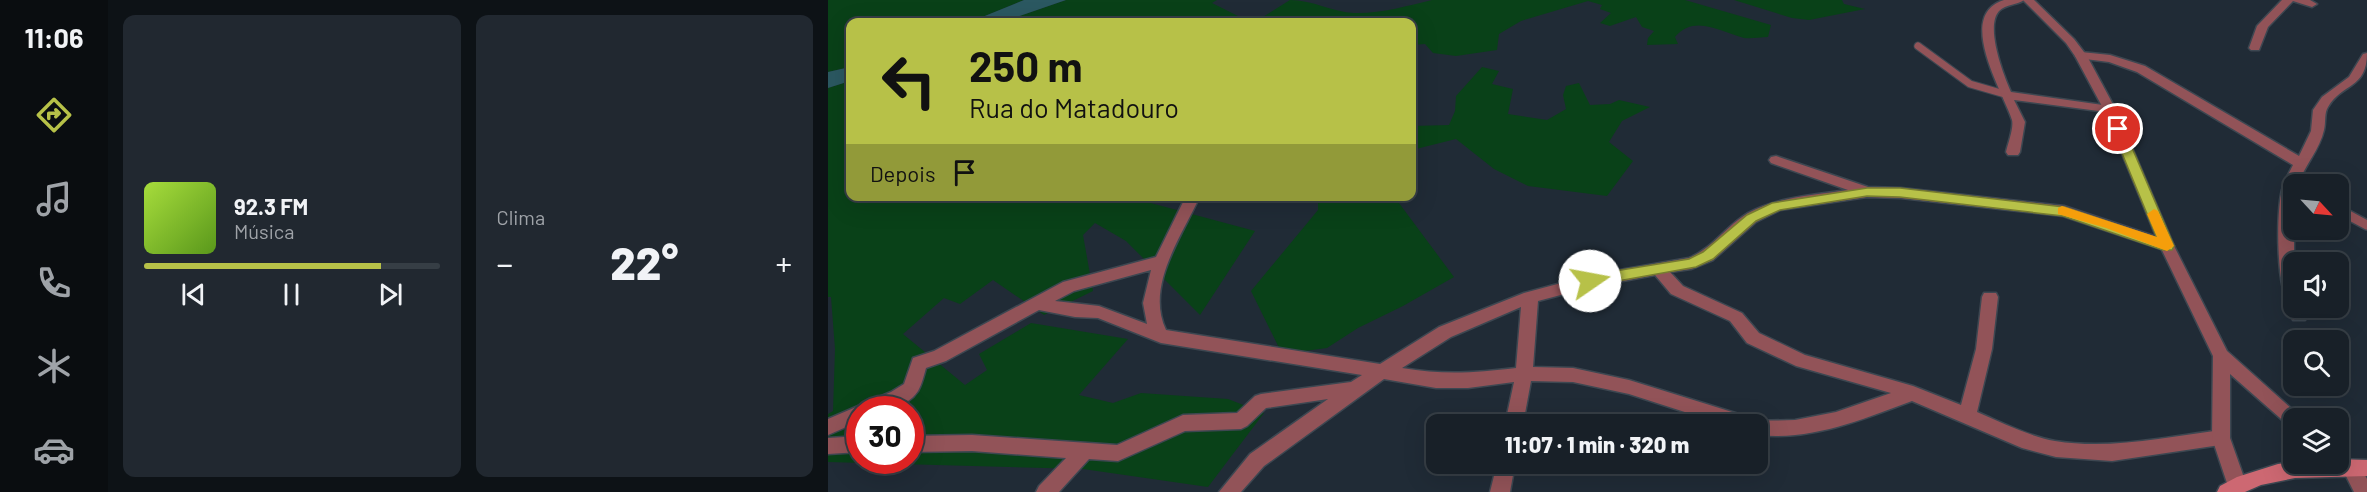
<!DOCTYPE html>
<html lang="pt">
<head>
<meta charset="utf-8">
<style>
  :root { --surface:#182028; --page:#212830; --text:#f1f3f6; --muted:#9fa3a8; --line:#363e45; --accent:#b7c148 }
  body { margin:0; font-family:Barlow,sans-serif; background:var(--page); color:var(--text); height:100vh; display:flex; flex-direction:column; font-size:22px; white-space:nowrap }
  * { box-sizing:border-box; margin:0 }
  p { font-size:20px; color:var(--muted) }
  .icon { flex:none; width:33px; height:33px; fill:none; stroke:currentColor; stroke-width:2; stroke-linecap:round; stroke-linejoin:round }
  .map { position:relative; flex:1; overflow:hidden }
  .details { display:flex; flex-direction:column; gap:15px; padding:15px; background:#0d1216; width:720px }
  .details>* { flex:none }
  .top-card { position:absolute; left:18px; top:18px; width:570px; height:183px; border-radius:12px; box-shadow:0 6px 24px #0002,0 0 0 2px var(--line); background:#b7c148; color:#111; overflow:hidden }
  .needle { width:39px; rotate:116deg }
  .tools { position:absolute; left:1455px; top:174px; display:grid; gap:12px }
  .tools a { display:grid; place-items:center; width:66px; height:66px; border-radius:12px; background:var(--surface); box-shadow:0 6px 24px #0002,0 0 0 2px var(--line); font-size:30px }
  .speed { position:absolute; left:18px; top:396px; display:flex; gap:12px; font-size:30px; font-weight:700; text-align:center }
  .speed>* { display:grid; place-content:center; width:78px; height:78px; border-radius:50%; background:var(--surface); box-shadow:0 6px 24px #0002,0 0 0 2px var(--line); line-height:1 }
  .speed .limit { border:9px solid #d22; background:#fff; color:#111 }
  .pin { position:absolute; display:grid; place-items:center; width:51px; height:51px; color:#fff; margin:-26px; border:3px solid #fff; border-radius:50%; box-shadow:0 2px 6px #0007 }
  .me { position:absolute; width:66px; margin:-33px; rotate:78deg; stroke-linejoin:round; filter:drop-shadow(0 0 4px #0008) }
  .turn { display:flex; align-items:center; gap:21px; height:126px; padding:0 24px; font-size:27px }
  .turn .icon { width:78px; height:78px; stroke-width:2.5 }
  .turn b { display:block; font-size:42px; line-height:51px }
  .then { display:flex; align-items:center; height:57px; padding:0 24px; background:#0003; gap:12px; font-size:22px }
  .big { font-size:45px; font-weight:800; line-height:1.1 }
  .details .tile { flex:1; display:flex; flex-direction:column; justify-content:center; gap:9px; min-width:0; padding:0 21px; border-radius:12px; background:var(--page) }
  .song { display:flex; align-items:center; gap:18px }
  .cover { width:72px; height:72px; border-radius:9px; background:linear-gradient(135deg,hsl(80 70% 55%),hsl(90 70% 35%)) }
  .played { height:6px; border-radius:3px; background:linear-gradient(90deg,var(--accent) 80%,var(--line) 80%) }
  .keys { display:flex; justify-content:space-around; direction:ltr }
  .heat { display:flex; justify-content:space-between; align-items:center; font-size:33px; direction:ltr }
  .details .tiles { flex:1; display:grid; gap:15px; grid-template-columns:repeat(2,1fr) }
  .trip { position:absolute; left:598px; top:414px; width:342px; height:60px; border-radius:12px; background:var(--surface); box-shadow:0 6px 24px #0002,0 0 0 2px var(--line); font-weight:800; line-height:60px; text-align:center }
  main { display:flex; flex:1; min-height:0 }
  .dock { display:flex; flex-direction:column; width:108px; justify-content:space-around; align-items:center; background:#0a0d10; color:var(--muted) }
  .dock .icon { width:42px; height:42px }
  .dock .on { color:var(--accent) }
  .dock b { font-size:27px; color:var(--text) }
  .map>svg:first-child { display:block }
</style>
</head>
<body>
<main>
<nav class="dock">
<b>11:06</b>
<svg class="icon on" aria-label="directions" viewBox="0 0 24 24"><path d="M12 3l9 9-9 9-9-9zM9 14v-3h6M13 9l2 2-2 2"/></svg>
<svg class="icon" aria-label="music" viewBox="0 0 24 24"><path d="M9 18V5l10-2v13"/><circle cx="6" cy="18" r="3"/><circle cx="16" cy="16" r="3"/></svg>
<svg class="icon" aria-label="phone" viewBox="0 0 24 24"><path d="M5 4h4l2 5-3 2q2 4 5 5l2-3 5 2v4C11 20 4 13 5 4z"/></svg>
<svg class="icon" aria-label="climate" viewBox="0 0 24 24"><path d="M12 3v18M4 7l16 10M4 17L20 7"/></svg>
<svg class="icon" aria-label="car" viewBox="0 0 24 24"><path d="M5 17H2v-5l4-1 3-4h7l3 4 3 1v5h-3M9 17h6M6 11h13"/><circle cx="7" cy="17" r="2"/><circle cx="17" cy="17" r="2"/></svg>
</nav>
<section class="details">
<div class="tiles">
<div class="tile">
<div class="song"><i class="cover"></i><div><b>92.3 FM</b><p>Música</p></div></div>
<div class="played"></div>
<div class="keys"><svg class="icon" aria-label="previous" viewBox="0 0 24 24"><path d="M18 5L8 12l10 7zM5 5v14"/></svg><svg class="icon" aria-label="pause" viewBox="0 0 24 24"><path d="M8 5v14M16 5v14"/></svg><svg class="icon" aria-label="next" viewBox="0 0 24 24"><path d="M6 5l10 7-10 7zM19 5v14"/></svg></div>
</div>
<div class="tile"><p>Clima</p>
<div class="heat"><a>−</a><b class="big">22°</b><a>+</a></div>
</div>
</div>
</section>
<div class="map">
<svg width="1539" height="492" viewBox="0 0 1539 492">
  <rect width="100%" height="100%" fill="#202b36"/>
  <g fill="#094118" fill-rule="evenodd">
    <path d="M0,0h196l-54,22h-120v45l-22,5z"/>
    <path d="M238,0h151l-5,3 38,19h-248z"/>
    <path d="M462,0c23,0 42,12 64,13 25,1 53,-7 78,-13h253l86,25 -3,12c-8,0 -17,2 -24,1 -24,-6 -49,-24 -69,-1l3,7 -31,1 1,-7 6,-7 -12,-4 -6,-10 -26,9 -10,-3 11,-10 -11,-4 2,-4 -14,-4 -67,20 -22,13 -2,16 -41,6 -23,-3 -8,-9 -13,1v-23h-157z"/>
    <path d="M906,0h108l2,4 21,5 -56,11 -17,-2z"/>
    <path d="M654,67l17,4 -7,13 21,5 -5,25 39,6 19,-11 -3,-14 3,-9 13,-3 11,22 20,-1 9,-4 31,7 -28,14 -13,21 24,19 -26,35 -79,-10 -34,-17 -38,-30 -44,11v-24l37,-1 6,-14 1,-15z"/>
    <path d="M22,81v115l304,1 -7,5 108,29 -55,84 -74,-74 -31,-18 -12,12 10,56 -49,24 -51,-35 -33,24 -16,-6 -41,36 62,51 22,-15 -8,-16 52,-31 97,16 -49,56 34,8 28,-10 87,6 36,14 -56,74 -125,-18 -255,-7v-48l5,-3 2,-62 -4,-52h-3v-209zM32,410h50v50h-50z"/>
    <path d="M490,197h88l-7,6 55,74 -51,29 -45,22 -31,20 -45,6 -31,-63 67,-81z"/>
  </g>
  <g fill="#2b5861">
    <path d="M196,0h42l-64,22h-32z"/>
    <path d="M22,67v14l-22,7v-16z"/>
  </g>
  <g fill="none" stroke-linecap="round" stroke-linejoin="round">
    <defs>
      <g id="service-far1">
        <path d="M1090,46l52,38 38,11"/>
        <path d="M1510,210l4,2"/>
      </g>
      <path id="service" d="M1511,210l28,15"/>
      <g id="minor">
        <path d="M1176,0h20c-6,5 -18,4 -25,11 -14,16 4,63 12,81l99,14 4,1v6l-100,-13 11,22 -5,30 -2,3h-10l-2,-3c2,-9 8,-24 6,-32 -9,-28 -57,-105 -8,-120z"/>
        <path d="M1454,0h28l7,4 -5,3 -19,-6 -25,26 -9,23h-8l-2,-2 8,-22z"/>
        <path d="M1253,52l29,3 35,11 154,90 12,-25 2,-21 9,-13 27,-20 14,-23 4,-1c0,36 -25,30 -39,54 -4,6 -2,15 -4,23 -4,19 -19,35 -26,54h-4v124h10l3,8 -2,4h-12l-5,-12 2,-3c-14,-16 -14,-93 -8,-115 2,-8 7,-17 11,-25l-156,-93 -28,-10 -32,-4 -2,-2z"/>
        <path d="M948,156l92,31 33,1 163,18 108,36 2,4 -7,5 -104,-35 -162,-18 -34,-1 -87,13 -24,12 -43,38 -22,9 -21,3 13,14 59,27 17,20 46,22 108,31 48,19 15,-56 6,-52 2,-4h12l2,4 -6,52 -15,63c26,11 51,24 78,29 55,9 111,-4 166,-11l6,2 3,6 -3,6 -115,17 -56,-4 -34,-9 -110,-47c-49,18 -100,40 -154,34v-11h-36l-93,-30 -56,-12 -42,-1 -8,43h-18l9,-42 -46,6h-32l-52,-9 -120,87 -23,26h-22l31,-38 78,-55 -62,9 -19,18 -6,3 -56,2 -67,30 -29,-2 -30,33h-23l3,-6 27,-28 -94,-7 -62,1v-16l62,-1 145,10 66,-30 54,-2 18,-17 6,-2 90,-12 11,-7 -201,-32 -63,-25 -23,-1 -36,-7 -93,51 -20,7c-2,7 -4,16 -8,23 -12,19 -39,19 -58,19v11l-32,14v-16l63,-27 13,-8 9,-26 21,-7 129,-69 93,-25 30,-61h14c-18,40 -55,90 -34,134l214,34 59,-37 85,-34 67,-18 98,-17c24,-10 37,-32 59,-45 30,-16 66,-18 100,-23l-77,-27 -2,-3 2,-3zM323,270l-8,33 4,21 -48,-18 -44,-5 19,-10zM827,275l16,19 59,27 17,22 49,23 95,27 -55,19 -41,8 -42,1 -8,-5 -116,-36 -56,-12 -40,-1 5,-66 53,-14zM693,307l-5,61c-41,5 -73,7 -114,0l49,-31z"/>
        <path d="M32,436v16l-32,2v-16z"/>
        <path d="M1523,460l7,2 9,17v13h-13l-12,-24 2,-6z"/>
        <path d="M669,464h18l-5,28h-20z"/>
      </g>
      <path id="tertiary" d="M1195,0h11l40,39 13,17 29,54 58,136 53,105 75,67h-8v10l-6,-3 -58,-51v64l17,48 -3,6h-14l-18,-54 1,-82 -53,-110 -56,-136 -29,-54 -9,-13z"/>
      <path id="secondary" d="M1510,459l29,1v16l-72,2 -34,7 -16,7h-28l3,-6 17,-9 41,-13 16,-2 44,2z"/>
    </defs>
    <use href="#service-far1" stroke="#3d4751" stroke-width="9"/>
    <use href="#service" stroke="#3d4751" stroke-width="12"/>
    <use href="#minor" stroke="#3d4751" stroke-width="3"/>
    <use href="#tertiary" stroke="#3d4751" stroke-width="3"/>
    <use href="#secondary" stroke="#3d4751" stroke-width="3"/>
    <use href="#service-far1" stroke="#925358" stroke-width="7"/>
    <use href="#service" stroke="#925358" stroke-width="9"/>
    <use href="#minor" fill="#925358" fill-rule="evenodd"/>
    <use href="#tertiary" fill="#925358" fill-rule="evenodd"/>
    <use href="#secondary" fill="#cd6872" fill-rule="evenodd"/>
  </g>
  <path fill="#b7c148" stroke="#777d2f" stroke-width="1.5" d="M1290,125l6,4 50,117 -2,4h-9l-100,-34 -163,-19 -33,-1 -87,14 -24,11 -43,38 -17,8 -106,19 -7,-5 7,-6 99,-16 14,-7 44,-37 25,-12 95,-15h33l164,19 93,31 -45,-109z"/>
  <path fill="#f59e0b" d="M1234,206l95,31 -10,-23 7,-5 4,2 16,35 -7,5 -61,-23 -48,-14v-6z"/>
</svg>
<div class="tools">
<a><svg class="needle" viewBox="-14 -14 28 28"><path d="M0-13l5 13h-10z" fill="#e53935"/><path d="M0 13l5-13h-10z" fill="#9fa3a8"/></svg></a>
<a><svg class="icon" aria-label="sound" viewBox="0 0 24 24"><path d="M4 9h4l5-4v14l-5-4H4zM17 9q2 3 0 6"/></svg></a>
<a><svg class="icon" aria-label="search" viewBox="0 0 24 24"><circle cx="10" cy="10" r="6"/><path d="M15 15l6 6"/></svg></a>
<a><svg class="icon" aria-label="layers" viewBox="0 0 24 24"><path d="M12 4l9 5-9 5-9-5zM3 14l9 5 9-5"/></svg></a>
</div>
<div class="speed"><div class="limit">30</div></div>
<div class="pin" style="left:1290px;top:129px;background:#d93025"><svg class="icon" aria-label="arrive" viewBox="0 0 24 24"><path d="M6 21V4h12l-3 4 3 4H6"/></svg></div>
<svg class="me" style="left:762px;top:281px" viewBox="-20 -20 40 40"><circle r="19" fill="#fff"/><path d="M0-13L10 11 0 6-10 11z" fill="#b7c148"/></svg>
<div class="trip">11:07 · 1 min · 320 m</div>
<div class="top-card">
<div class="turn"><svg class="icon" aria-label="left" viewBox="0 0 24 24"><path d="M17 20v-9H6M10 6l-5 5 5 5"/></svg><div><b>250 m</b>Rua do Matadouro</div></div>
<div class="then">Depois<svg class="icon" aria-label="arrive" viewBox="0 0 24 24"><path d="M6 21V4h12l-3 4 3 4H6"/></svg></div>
</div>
</div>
</main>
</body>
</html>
